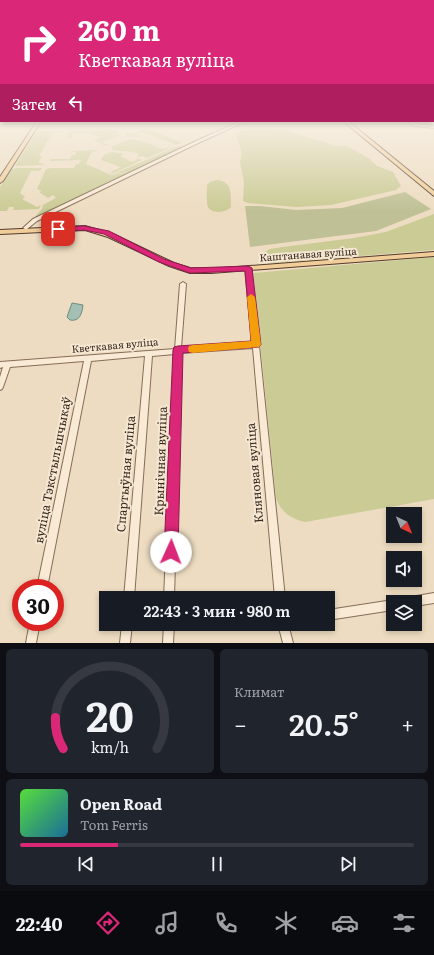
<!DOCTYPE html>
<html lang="ru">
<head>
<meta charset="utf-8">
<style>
  :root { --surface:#171b24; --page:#20242c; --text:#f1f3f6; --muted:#9ea1a6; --line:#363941; --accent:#db2777 }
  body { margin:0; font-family:Literata,serif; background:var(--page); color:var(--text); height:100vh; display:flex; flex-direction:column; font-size:15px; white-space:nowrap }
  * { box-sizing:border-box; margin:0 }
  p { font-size:13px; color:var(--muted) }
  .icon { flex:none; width:22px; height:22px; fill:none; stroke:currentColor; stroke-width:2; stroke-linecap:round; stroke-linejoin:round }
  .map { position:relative; height:643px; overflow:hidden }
  .side { display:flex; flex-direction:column; gap:6px; padding:6px; background:#0d0f14; flex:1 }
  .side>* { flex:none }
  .banner { position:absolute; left:0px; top:0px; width:434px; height:122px; box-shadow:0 2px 6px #0003; background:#db2777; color:#fff; overflow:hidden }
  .needle { width:26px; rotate:137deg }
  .buttons { position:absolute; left:386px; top:507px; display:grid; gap:8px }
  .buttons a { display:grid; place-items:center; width:36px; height:36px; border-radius:0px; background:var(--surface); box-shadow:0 2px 6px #0003; font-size:20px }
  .speed { position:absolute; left:12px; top:579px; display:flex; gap:8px; font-size:20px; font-weight:700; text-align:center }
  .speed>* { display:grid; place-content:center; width:52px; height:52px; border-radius:50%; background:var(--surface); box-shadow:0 2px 6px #0003; line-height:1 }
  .speed .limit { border:6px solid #d22; background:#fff; color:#111 }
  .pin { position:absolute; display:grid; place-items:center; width:34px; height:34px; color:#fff; margin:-17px; border-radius:8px; box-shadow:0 2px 6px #0006 }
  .me { position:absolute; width:44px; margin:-22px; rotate:2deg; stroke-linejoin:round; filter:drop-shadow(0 0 3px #0008) }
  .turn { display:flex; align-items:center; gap:14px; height:84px; padding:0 12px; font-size:18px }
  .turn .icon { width:52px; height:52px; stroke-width:2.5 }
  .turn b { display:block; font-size:28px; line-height:34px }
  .then { display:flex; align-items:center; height:38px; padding:0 12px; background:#0003; gap:8px; font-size:15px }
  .big { font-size:30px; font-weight:600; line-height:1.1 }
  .side .widget { flex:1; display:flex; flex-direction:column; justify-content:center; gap:6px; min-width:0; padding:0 14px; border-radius:6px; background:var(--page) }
  .side .dial { align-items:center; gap:0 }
  .dial svg { height:104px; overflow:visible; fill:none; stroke:var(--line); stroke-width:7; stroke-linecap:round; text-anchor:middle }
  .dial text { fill:var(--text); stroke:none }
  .song { display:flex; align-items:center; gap:12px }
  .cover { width:48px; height:48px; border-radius:6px; background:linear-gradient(135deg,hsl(110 70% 55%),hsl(200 70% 35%)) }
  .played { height:4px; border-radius:2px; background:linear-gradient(90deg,var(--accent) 25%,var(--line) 25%) }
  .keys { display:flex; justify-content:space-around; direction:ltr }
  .heat { display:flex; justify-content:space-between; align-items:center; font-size:22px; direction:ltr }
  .side .tiles { flex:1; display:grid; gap:6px; grid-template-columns:1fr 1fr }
  .widget:last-child { grid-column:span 2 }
  .trip { position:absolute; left:99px; top:591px; width:236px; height:40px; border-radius:0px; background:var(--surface); box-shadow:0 2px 6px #0003; font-weight:600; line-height:40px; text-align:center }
  .menu { display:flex; height:64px; justify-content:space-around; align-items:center; background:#090b0e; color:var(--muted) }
  .menu .icon { width:28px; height:28px }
  .menu .selected { color:var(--accent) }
  .menu b { font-size:18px; color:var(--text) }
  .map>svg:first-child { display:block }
</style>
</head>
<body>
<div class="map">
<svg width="434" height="643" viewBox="0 0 434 643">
  <rect width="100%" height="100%" fill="#eddcc1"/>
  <g fill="#cacb95">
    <path d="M146,128l36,15 -9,2 1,-1 -13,-5h-2l-17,-7 -5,2 3,2 -2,1h-10z"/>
    <path d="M252,129l33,1 52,16h10l23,13 7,7 16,6 8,14 -5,4 -65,15 -35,2 -48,-4 -5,-2 1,-19 -4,-20 2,-9 -6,-19 5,-3z"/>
    <path d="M114,130l5,2 -2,2 2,1 15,-3 -8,5h-1l2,-2 -3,-1 -22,8 4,2h4l-5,2 -14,-7 4,1 5,-3 -9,-3h-18l-1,3 4,1h-10l2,-5 3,-2z"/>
    <path d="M42,131h20l3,2 -11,-1 -4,7 -2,1 -9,16 3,1 -4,6 6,1 -1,1 -28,1 21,-34z"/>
    <path d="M130,139l16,3 16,7 11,-2 -26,11 -4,-2 -3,1 -3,-1 2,-2 -6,-2 -20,-2 -2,-3z"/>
    <path d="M187,146l-52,25 -21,3 62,-27z"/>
    <path d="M98,150l-7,3 -5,11 25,11 21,-3 -57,28 -50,28 17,-19 1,-4 13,-7 -3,-3 -5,3 -9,-6 3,-1 -5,-2 9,-20 5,-1h23l2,-4h3l2,-4 -31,1 1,-2h19l2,-4h3l1,-3 -8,-1z"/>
    <path d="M112,152l18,3 -6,-1 -4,2 12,6 5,-2 -1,-1 1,-1 5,2 -31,14 -1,-1 4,-2 -2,-1h4l5,-3 -20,-7 3,-5z"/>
    <path d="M16,168h26l-2,3h-9l-11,22 5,4 -3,2 15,8 4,-2 -2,4 -26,1 1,-3h-5l-2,4h-7v-24l11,-17z"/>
    <path d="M217,180c15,1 14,14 14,27 -4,5 -18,8 -23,0 -2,-5 -1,-17 -1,-22l3,-3z"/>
    <path d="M434,214v36l-161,13h-6l-5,-4v-5l8,-5 13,-2 71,-9 32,-6z"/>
    <path d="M434,257v242l-129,23c-14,-3 -24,-10 -29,-24l-23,-225z"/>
  </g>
  <path fill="#bfc095" d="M405,192l26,17 -55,22 -126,16 -5,-41h15l36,4 46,-2z"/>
  <path fill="#a4c0b5" stroke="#6b8d82" d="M72,303l11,2c-1,8 -3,17 -13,15l-3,-3z"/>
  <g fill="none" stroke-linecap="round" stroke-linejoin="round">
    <defs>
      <g id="minor">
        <path d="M241,121h5l-50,23 -159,77 -10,8h-2l-2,-1 10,-9 161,-77z"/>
        <path d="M408,121h4l4,3 18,2v2l-20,-2z"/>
        <path d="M248,266l3,2 34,330h-10l-22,-250 -72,5 -7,245h-10l11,-244 -23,2 -18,242h-10l21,-242 -54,5 -44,227h-10l47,-227 -74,6 -7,20 -1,2 -2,1v-13l3,-10 -3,1v-6l175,-13 5,-65 3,-2 3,2 -5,64 71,-5 -7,-75z"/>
        <path d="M434,593v10l-19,3v-4h-10l2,-3 3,-2z"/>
        <path d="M393,600l4,2h-4v8l-65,10v-10z"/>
        <path d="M30,622h10l-4,21h-10z"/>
        <path d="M122,624h10l-2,19h-10z"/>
        <path d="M164,624h10l-1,19h-10z"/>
        <path d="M278,624h10l5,19h-10z"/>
      </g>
      <g id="major">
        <path d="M37,121h4l-38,60 -3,2v-6z"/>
        <path d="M343,121h5l86,70v5z"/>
        <path d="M85,226l28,8 61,29 16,5 21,1 223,-17v4l-223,17h-21l-21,-7 -61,-29 -23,-7 -85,4v-4z"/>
      </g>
    </defs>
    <use href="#minor" stroke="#876d59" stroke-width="2"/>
    <use href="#major" stroke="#543c2d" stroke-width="2"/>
    <use href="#minor" fill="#f8ead4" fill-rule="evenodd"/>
    <use href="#major" fill="#f1cd99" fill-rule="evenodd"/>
  </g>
  <linearGradient id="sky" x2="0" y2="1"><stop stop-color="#8db9d4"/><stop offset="0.57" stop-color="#f7efe3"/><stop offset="1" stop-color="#f7efe3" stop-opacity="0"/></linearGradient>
  <rect width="434" height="211" fill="url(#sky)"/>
  <path fill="#db2777" stroke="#8e194d" d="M84,226l25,5 55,28 27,9 57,-2 4,2 9,77 -2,2 -76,6 -5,199 -2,4 -5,2 -5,-2 -2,-4 9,-202 1,-3 4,-1 73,-5 -6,-70 -55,2 -31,-11 -55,-28 -20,-4 -26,2 -3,-3 3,-2z"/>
  <path fill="#f59e0b" d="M251,294l4,3 6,48 -2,2 -66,6 -4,-1 -1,-3 1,-3 4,-1 58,-4 -4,-44z"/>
  <g text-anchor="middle" stroke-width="4" stroke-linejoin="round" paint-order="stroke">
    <g font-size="10" fill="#36271d" stroke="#f5e7d1">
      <text transform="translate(308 254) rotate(-4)" y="4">Каштанавая вуліца</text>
      <text transform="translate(115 345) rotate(-5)" y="4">Кветкавая вуліца</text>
    </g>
    <g font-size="12" fill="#36271d" stroke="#f5e7d1">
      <text transform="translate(161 461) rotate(-88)" y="4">Крынічная вуліца</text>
      <text transform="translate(53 470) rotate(-79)" y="4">вуліца Тэкстыльшчыкаў</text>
      <text transform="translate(255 473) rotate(-95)" y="4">Кляновая вуліца</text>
      <text transform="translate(126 474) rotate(-85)" y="4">Спартыўная вуліца</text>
    </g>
  </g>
</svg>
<div class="buttons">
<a><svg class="needle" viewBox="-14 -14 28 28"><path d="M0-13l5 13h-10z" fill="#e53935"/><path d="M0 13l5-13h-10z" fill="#9ea1a6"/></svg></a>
<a><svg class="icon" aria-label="sound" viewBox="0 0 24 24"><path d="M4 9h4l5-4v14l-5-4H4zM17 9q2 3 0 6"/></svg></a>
<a><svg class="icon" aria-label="layers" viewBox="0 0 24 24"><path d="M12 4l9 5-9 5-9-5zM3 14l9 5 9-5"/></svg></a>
</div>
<div class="speed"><div class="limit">30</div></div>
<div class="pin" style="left:58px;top:229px;background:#d93025"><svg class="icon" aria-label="arrive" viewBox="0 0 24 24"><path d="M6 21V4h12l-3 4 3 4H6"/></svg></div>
<svg class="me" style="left:171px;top:552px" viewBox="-20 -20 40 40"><circle r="19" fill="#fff"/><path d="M0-13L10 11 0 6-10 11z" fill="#db2777"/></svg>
<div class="trip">22:43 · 3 мин · 980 m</div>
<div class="banner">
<div class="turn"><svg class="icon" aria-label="right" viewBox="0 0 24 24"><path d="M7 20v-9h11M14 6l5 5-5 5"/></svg><div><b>260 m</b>Кветкавая вуліца</div></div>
<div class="then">Затем<svg class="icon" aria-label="left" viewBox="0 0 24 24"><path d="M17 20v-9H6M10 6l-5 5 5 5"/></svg></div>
</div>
</div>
<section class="side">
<div class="tiles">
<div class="widget dial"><svg viewBox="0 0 100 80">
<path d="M14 69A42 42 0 1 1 86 69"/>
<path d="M14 69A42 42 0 0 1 8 45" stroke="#db2777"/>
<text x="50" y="56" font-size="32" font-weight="700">20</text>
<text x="50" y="72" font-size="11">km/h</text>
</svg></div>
<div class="widget"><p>Климат</p>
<div class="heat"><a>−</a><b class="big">20.5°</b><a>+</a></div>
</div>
<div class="widget">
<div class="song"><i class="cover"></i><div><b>Open Road</b><p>Tom Ferris</p></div></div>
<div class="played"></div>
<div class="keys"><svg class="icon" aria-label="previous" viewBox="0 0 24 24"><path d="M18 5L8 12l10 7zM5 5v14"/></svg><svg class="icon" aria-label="pause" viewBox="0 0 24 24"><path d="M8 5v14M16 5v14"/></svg><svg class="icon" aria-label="next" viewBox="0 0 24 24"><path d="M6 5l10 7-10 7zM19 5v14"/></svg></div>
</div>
</div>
</section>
<nav class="menu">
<b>22:40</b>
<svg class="icon selected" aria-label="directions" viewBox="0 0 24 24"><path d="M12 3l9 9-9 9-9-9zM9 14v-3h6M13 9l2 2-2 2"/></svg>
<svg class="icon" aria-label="music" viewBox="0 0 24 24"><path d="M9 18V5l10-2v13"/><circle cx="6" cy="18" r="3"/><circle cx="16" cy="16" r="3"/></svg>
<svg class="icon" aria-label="phone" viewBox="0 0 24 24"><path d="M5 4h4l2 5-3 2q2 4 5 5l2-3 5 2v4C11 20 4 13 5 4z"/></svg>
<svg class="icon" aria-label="climate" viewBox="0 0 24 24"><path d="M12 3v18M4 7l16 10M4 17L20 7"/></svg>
<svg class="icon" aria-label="car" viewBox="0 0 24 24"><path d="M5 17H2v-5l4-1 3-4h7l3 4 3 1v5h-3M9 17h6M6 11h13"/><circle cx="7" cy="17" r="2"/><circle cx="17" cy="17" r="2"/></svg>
<svg class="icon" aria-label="filters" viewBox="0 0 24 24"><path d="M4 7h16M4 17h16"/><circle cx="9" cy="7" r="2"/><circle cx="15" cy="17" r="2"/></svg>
</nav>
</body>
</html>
